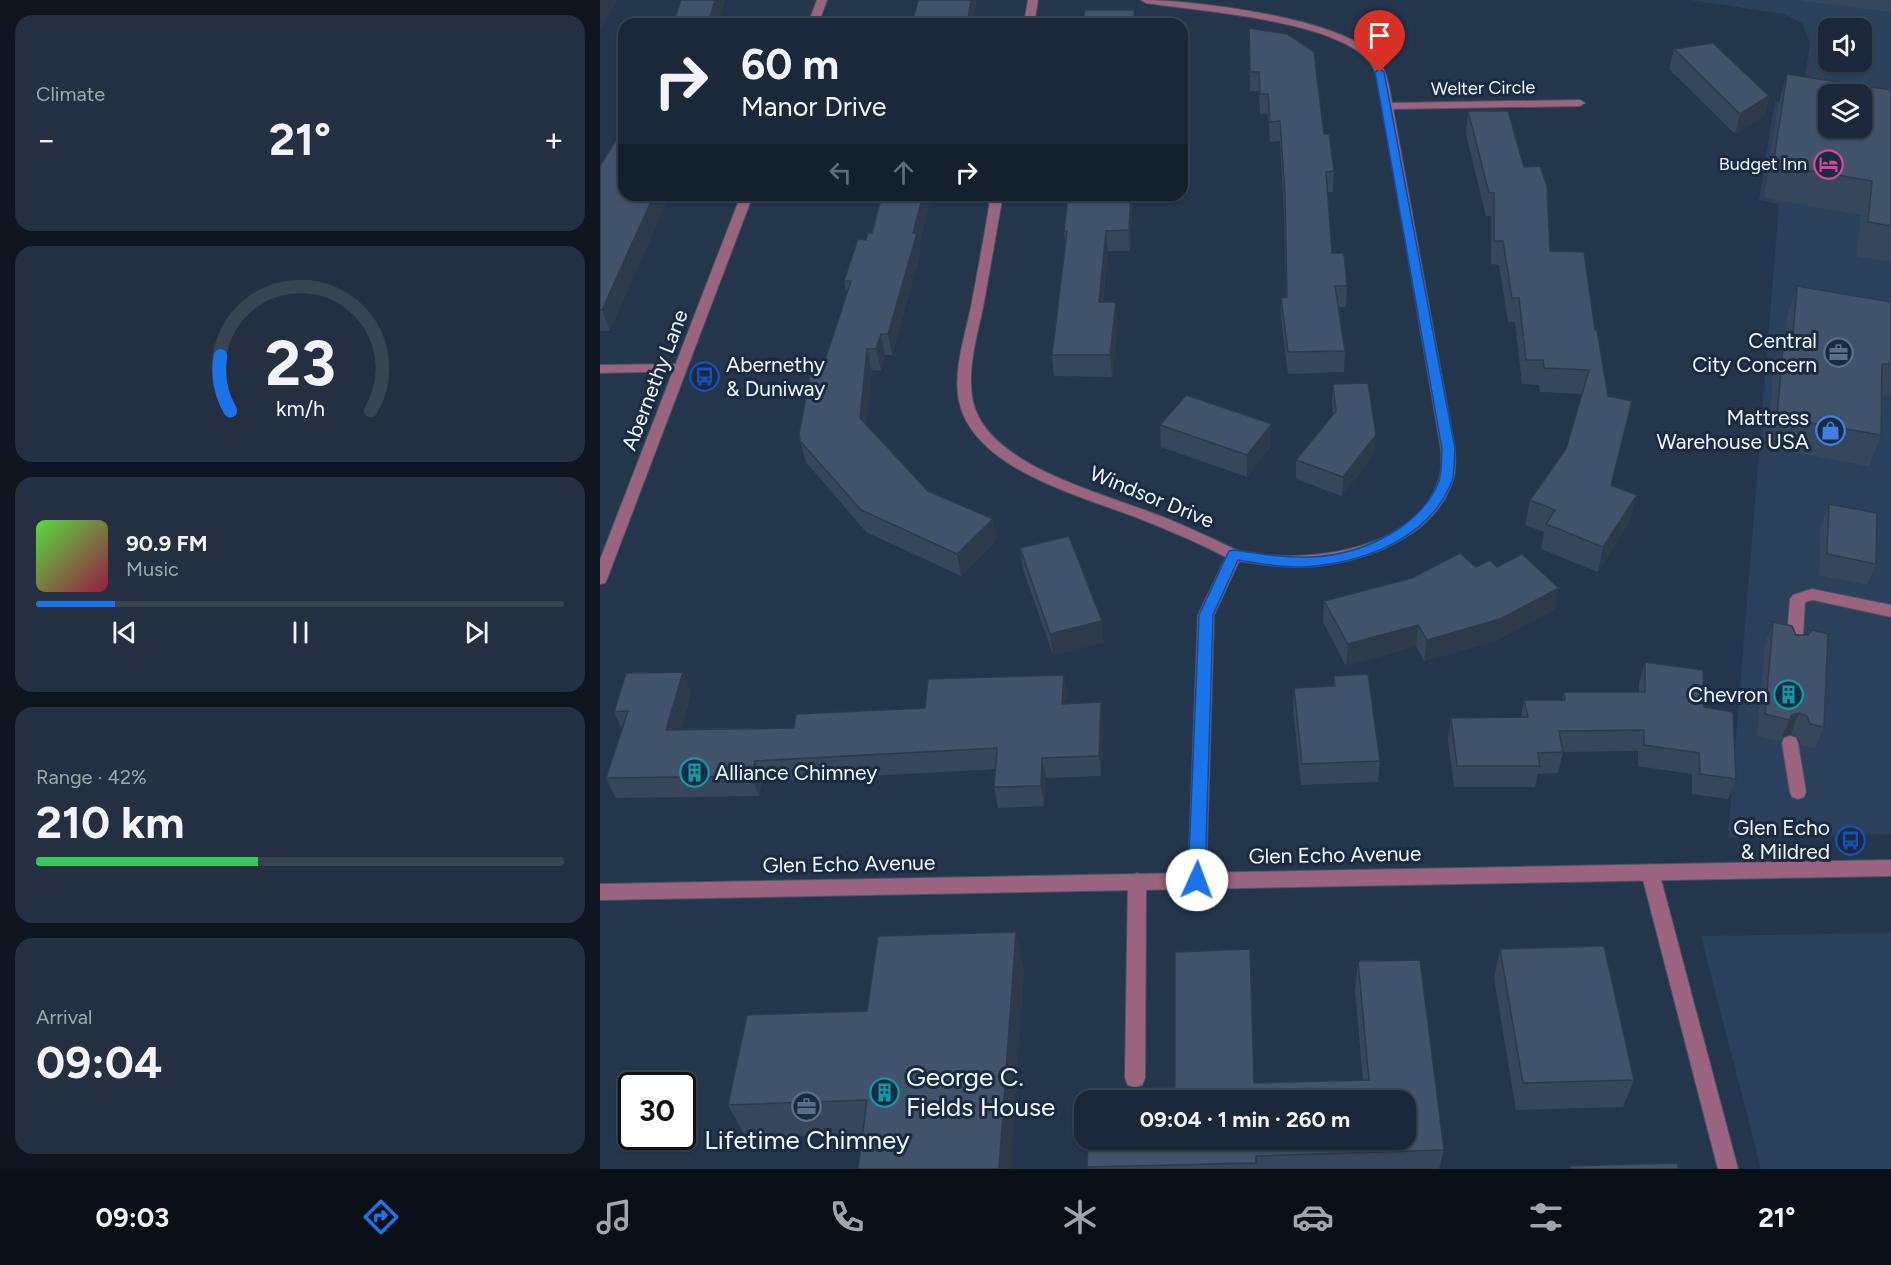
<!DOCTYPE html>
<html lang="en">
<head>
<meta charset="utf-8">
<style>
  :root { --surface:#1b2839; --page:#243041; --text:#f1f3f6; --muted:#a0a6ae; --line:#394453; --accent:#1a73e8 }
  body { margin:0; font-family:Figtree,sans-serif; background:var(--page); color:var(--text); height:100vh; display:flex; flex-direction:column; font-size:22px; white-space:nowrap }
  * { box-sizing:border-box; margin:0 }
  p { font-size:20px; color:var(--muted) }
  .icon { flex:none; width:33px; height:33px; fill:none; stroke:currentColor; stroke-width:2; stroke-linecap:round; stroke-linejoin:round }
  .map { position:relative; flex:1; overflow:hidden }
  .details { display:flex; flex-direction:column; gap:15px; padding:15px; background:#0f161f; width:600px }
  .details>* { flex:none }
  .banner { position:absolute; left:18px; top:18px; width:570px; height:183px; border-radius:18px; box-shadow:0 2px 4px #0004,0 0 0 2px var(--line); background:#1b2839; color:var(--text); overflow:hidden }
  .fabs { position:absolute; left:1218px; top:18px; display:grid; gap:12px }
  .fabs a { display:grid; place-items:center; width:54px; height:54px; border-radius:12px; background:var(--surface); box-shadow:0 2px 4px #0004,0 0 0 2px var(--line); font-size:30px }
  .speed { position:absolute; left:18px; top:1072px; display:flex; gap:12px; font-size:30px; font-weight:700; text-align:center }
  .speed>* { display:grid; place-content:center; width:78px; height:78px; border-radius:50%; background:var(--surface); box-shadow:0 2px 4px #0004,0 0 0 2px var(--line); line-height:1 }
  .speed .limit { border:3px solid #111; border-radius:9px; background:#fff; color:#111 }
  .pin { position:absolute; display:grid; place-items:center; width:51px; height:51px; color:#fff; margin:-62px -26px; border-radius:50% 50% 50% 0; rotate:-45deg; box-shadow:0 0 6px #0007 }
  .pin .icon { rotate:45deg }
  .me { position:absolute; width:66px; margin:-33px; rotate:2deg; stroke-linejoin:round; filter:drop-shadow(0 0 4px #0008) }
  .turn { display:flex; align-items:center; gap:21px; height:126px; padding:0 24px; font-size:27px }
  .turn .icon { width:78px; height:78px; stroke-width:2.5 }
  .turn b { display:block; font-size:42px; line-height:51px }
  .lanes { display:flex; align-items:center; height:57px; padding:0 24px; background:#0003; justify-content:center; gap:30px; direction:ltr }
  .lanes .off { opacity:.35 }
  .big { font-size:45px; font-weight:700; line-height:1.1 }
  .details .tile { flex:1; display:flex; flex-direction:column; justify-content:center; gap:9px; min-width:0; padding:0 21px; border-radius:18px; background:var(--page) }
  .details .dial { align-items:center; gap:0 }
  .dial svg { height:156px; overflow:visible; fill:none; stroke:var(--line); stroke-width:7; stroke-linecap:round; text-anchor:middle }
  .dial text { fill:var(--text); stroke:none }
  .song { display:flex; align-items:center; gap:18px }
  .cover { width:72px; height:72px; border-radius:9px; background:linear-gradient(135deg,hsl(110 70% 55%),hsl(340 70% 35%)) }
  .played { height:6px; border-radius:3px; background:linear-gradient(90deg,var(--accent) 15%,var(--line) 15%) }
  .keys { display:flex; justify-content:space-around; direction:ltr }
  .heat { display:flex; justify-content:space-between; align-items:center; font-size:33px; direction:ltr }
  .charge { height:9px; border-radius:4px; background:linear-gradient(90deg,#34c759 42%,var(--line) 0) }
  .trip { position:absolute; left:474px; top:1090px; width:342px; height:60px; border-radius:18px; background:var(--surface); box-shadow:0 2px 4px #0004,0 0 0 2px var(--line); font-weight:700; line-height:60px; text-align:center }
  .dock { display:flex; height:96px; justify-content:space-around; align-items:center; background:#0b1017; color:var(--muted) }
  .dock .icon { width:42px; height:42px }
  .dock .selected { color:var(--accent) }
  .dock b { font-size:27px; color:var(--text) }
  main { display:flex; flex:1; min-height:0 }
  .map>svg:first-child { display:block }
</style>
</head>
<body>
<main>
<section class="details">
<div class="tile"><p>Climate</p>
<div class="heat"><a>−</a><b class="big">21°</b><a>+</a></div>
</div>
<div class="tile dial"><svg viewBox="0 0 100 80">
<path d="M14 69A42 42 0 1 1 86 69"/>
<path d="M14 69A42 42 0 0 1 9 41" stroke="#1a73e8"/>
<text x="50" y="56" font-size="32" font-weight="700">23</text>
<text x="50" y="72" font-size="11">km/h</text>
</svg></div>
<div class="tile">
<div class="song"><i class="cover"></i><div><b>90.9 FM</b><p>Music</p></div></div>
<div class="played"></div>
<div class="keys"><svg class="icon" aria-label="previous" viewBox="0 0 24 24"><path d="M18 5L8 12l10 7zM5 5v14"/></svg><svg class="icon" aria-label="pause" viewBox="0 0 24 24"><path d="M8 5v14M16 5v14"/></svg><svg class="icon" aria-label="next" viewBox="0 0 24 24"><path d="M6 5l10 7-10 7zM19 5v14"/></svg></div>
</div>
<div class="tile"><p>Range · 42%</p><b class="big">210 km</b><div class="charge"></div></div>
<div class="tile"><p>Arrival</p><b class="big">09:04</b></div>
</section>
<div class="map">
<svg width="1291" height="1169" viewBox="0 0 1291 1169">
  <rect width="100%" height="100%" fill="#24364c"/>
  <g fill="#2b415b" fill-rule="evenodd">
    <path d="M1090,0h201v834l-163,4 51,-634 -20,-4 16,-99 26,3 9,-60 -7,-20 -19,-10zM1228,28h34v34h-34zM1228,94h34v34h-34z"/>
    <path d="M1291,933v236h-130l-60,-233z"/>
  </g>
  <g fill="none" stroke-linecap="round" stroke-linejoin="round">
    <defs>
      <g id="service">
        <path d="M1212,589l79,16v12l-78,-17 -8,2 -3,48 -2,4h-12l-2,-4 4,-51 3,-4z"/>
        <path d="M1190,736l6,2 2,5 8,49 -2,5 -6,2 -6,-2 -2,-5 -8,-49 2,-5z"/>
        <path d="M537,873l6,3 3,5 -1,197 -3,7 -7,2 -7,-2 -3,-7 3,-197 3,-5z"/>
      </g>
      <g id="minor">
        <path d="M428,0h10l-4,24h-10z"/>
        <path d="M541,0c52,0 199,18 234,56 12,12 14,31 17,47l188,-3 5,3 -5,3 -187,3 62,340c0,9 1,19 -1,27 -16,62 -95,89 -152,91 -21,1 -42,-3 -63,-6l-25,54 -8,265 -3,5 -6,3 -6,-3 -3,-5 10,-265 28,-58c-27,-14 -55,-26 -83,-37 -57,-23 -169,-49 -184,-119 -6,-30 6,-65 12,-94 7,-37 14,-75 20,-112h12c-7,37 -13,75 -20,112 -6,29 -17,65 -10,95 15,63 126,90 179,111 20,7 39,16 59,25 9,4 19,10 29,13 63,14 180,1 200,-75 2,-9 1,-18 1,-27l-61,-355c-2,-12 -4,-26 -13,-35 -37,-39 -167,-48 -221,-56z"/>
        <path d="M81,364l5,1 1,3 -1,3 -86,2v-8z"/>
        <path d="M1050,864l6,3 3,5 79,297h-20l-77,-297 3,-5z"/>
      </g>
      <g id="tertiary">
        <path d="M217,0h10l-9,24h-10z"/>
        <path d="M141,195h12l-146,384 -2,4 -5,1v-24z"/>
        <path d="M1291,860v16l-1291,24v-16z"/>
      </g>
    </defs>
    <use href="#service" stroke="#445568" stroke-width="2"/>
    <use href="#minor" stroke="#445568" stroke-width="2"/>
    <use href="#tertiary" stroke="#445568" stroke-width="2"/>
    <use href="#service" fill="#9b647e" fill-rule="evenodd"/>
    <use href="#minor" fill="#9b647e" fill-rule="evenodd"/>
    <use href="#tertiary" fill="#9b647e" fill-rule="evenodd"/>
  </g>
  <g fill="#37475b">
    <path d="M1201,0h90v12l-90,-11z"/>
    <path d="M649,28l75,106 10,37 -1,21h-6l5,61 15,33 -1,21h-8l7,44 -1,21 -56,2 -7,-55v-21l5,-1 -2,-83 -4,-73 -10,1 -2,-28h-8l-1,-23h-9z"/>
    <path d="M1074,49l95,47 -5,20 -29,18 -66,-65z"/>
    <path d="M1187,74l104,16v172l-35,-6 5,-41 -97,-17 14,-92z"/>
    <path d="M868,111l82,140 34,1 28,233 19,34 -33,53 -57,-23 3,-17 -19,-7 5,-25 36,-51 16,-55 -42,-2 -1,-7 -17,-1 -7,-62h-7l-9,-57 -8,-1v-48h-5l-20,-82z"/>
    <path d="M0,166l10,165h-10z"/>
    <path d="M282,195h49l-12,51 1,8 -28,101h-7l-4,16 -9,-1 -6,55 62,66 65,28 3,21 -35,36 -95,-44 -60,-70 -6,-21 47,-148 -3,-12 22,-41 6,-7z"/>
    <path d="M468,195h64l-2,56h-22l-5,51 15,21 -6,54 -58,-1 -2,-21 13,-110 -1,-14z"/>
    <path d="M1197,286l94,16v92l-9,1 -1,40 -12,31 -102,-18 6,-71 10,-31h2l2,-30z"/>
    <path d="M733,384l43,51 -2,18 -32,43 -46,-17v-19l37,-45 -1,-13z"/>
    <path d="M560,425l111,21 -24,31 -86,-30z"/>
    <path d="M1229,504l47,60 -9,21 -48,-10 2,-49z"/>
    <path d="M420,548l84,94 -51,13 -30,-86z"/>
    <path d="M876,567h21l58,42 -59,32 -72,20 -8,-15 -70,20 -23,-44 1,-21z"/>
    <path d="M1173,622l51,105 -9,21 -14,-3 -3,-8 -7,-3 -8,2 -3,5 -23,-5 8,-92z"/>
    <path d="M1045,662l59,45 32,72 -8,20 -36,-5v-20l-54,-8v-15l-75,1 -5,21 -20,1 -3,13h-81l-6,-48 3,-21 70,-1 3,-17h38l2,-8h75v-9z"/>
    <path d="M83,672l8,21 -10,36 113,-1 131,-20 139,-33 3,20 -1,8 37,20 -2,53 -55,2 -2,28 -46,2 -4,-21 2,-18 -234,13 -3,14 -143,2 -10,-20 16,-49 -8,-17z"/>
    <path d="M734,676l46,85 -2,21 -77,3 -8,-76 1,-21 39,-2z"/>
    <path d="M900,949l134,131 -11,27 -107,3 -22,-132z"/>
    <path d="M758,961l86,189 -5,19h-351l-1,-2 88,-80 79,-4 109,-3 -8,-90z"/>
    <path d="M424,968l-14,201h-152l5,-35 -117,4 -18,-33 139,-94z"/>
  </g>
  <g fill="#2d3a4a">
    <path d="M2,0h16l-18,30v-27z"/>
    <path d="M115,0h10l-6,24h-11z"/>
    <path d="M371,0h6l-4,24h-6z"/>
    <path d="M1169,96l-5,20 -29,18 5,-20z"/>
    <path d="M54,195h16l-60,136 -8,-21z"/>
    <path d="M323,195h8l-12,51 1,8 -28,101 -4,-21z"/>
    <path d="M531,195h1l1,7 -3,49 -1,-21z"/>
    <path d="M506,231l2,20 -8,72 -1,-21z"/>
    <path d="M516,302l2,21 -6,54 -2,-22z"/>
    <path d="M281,334l4,21 -4,16 -5,-22z"/>
    <path d="M267,349l5,21 -7,69 -5,-21z"/>
    <path d="M672,424l-1,22 -24,31v-22z"/>
    <path d="M776,435l-2,18 -32,43 1,-19z"/>
    <path d="M1037,495l-6,24 -33,53 5,-25z"/>
    <path d="M393,519l3,21 -35,36 -4,-22z"/>
    <path d="M959,588l-4,21 -59,32 -72,20 3,-21z"/>
    <path d="M502,621l2,21 -51,13 -3,-21z"/>
    <path d="M818,625l-2,21 -70,20 2,-22z"/>
    <path d="M83,672l8,21 -16,57 -9,-20z"/>
    <path d="M464,675l3,20 -3,29 -2,-20z"/>
    <path d="M501,702l2,21 -2,53 -2,-20z"/>
    <path d="M1199,713l-8,21 -8,2 -3,5 12,-26z"/>
    <path d="M442,758l4,20 -2,28 -3,-20z"/>
    <path d="M155,761l7,21 -3,14 -8,-20z"/>
    <path d="M416,932l8,36 -14,201h-11z"/>
  </g>
  <g fill="#40536a" stroke="#2d3a4a" stroke-width="1.5" fill-rule="evenodd">
    <path d="M81,0h34l-7,24h-35z"/>
    <path d="M318,0h53l-4,24h-55z"/>
    <path d="M485,10h49l1,14h-53z"/>
    <path d="M649,28l38,6 27,18 10,82h5l5,37 -8,1 6,81h12l3,33h-12l10,65 -57,1 -7,-54 6,-1 -2,-103 -5,-73 -10,1 -2,-28h-8l-1,-22h-9z"/>
    <path d="M1113,43l56,53 -29,18 -66,-65z"/>
    <path d="M1187,74l104,16v136l-23,-4 4,-41 -99,-16zM1228,94h34v34h-34z"/>
    <path d="M868,111h40l16,56 16,-1 7,20 3,65 34,1 11,78h2l11,66 24,5 -21,84 26,10 -34,52 -57,-23 9,-14 -25,-10 36,-51 23,-79 -45,-2 -1,-8h-17l-7,-62h-7l-9,-57h-9v-48h-5z"/>
    <path d="M24,127v68h30l-52,115h-2v-144z"/>
    <path d="M282,195h41l-10,38h4l-29,101h-7l-5,15h-9l-7,69 68,73 65,28 -36,35 -96,-44 -61,-69 -1,-7 13,-70 12,-1 27,-82h-7l14,-42 8,1 2,-7h4z"/>
    <path d="M468,195h63l-2,35 -23,1 -7,71h17l-6,53h-58l15,-124h-3z"/>
    <path d="M1197,286l94,16v62h-9l-1,71 -104,-18 6,-71 9,1z"/>
    <path d="M768,383l8,52 -33,42 -47,-17 40,-49 -3,-27z"/>
    <path d="M586,395l86,29 -25,31 -87,-30z"/>
    <path d="M1229,504l48,9 -1,51 -49,-10z"/>
    <path d="M469,536l33,85 -52,13 -30,-86z"/>
    <path d="M860,553l16,14 14,-7 7,7 25,-13 37,34 -59,31 -73,21 -9,-15 -70,19 -24,-43 88,-23z"/>
    <path d="M1173,622l19,4 4,9h12l4,-5 16,4 -4,93 -14,-3 -3,-8 -8,-3 -7,2 -3,5 -24,-6z"/>
    <path d="M1045,662l58,8 1,37 29,5 3,67 -36,-5 -1,-21 -55,-8v-15l-85,1 4,21 -25,1 2,13h-83l-6,-48 77,-1 -4,-17h41l-1,-8h81z"/>
    <path d="M83,672l-17,58 128,-2 2,-14 129,-6 3,-29 136,-4 -2,29 39,-2 -2,54 -57,2 -1,28 -47,1 3,-39 -242,13 -4,15 -145,2 22,-67 -14,1 12,-39z"/>
    <path d="M768,674l12,87 -78,3 -8,-76 41,-2 -1,-10z"/>
    <path d="M416,932l-17,237h-141l9,-69 -139,5 19,-90 120,-4 11,-75z"/>
    <path d="M1004,946l30,134 -111,3 -23,-134z"/>
    <path d="M650,949l4,134 115,-3 -11,-119 62,-1 24,190 -188,6v7l-169,4 1,-27h318v-39h-316l1,-12 84,-2v-135z"/>
    <path d="M1077,1163l2,6h-109v-3z"/>
  </g>
  <path fill="#1a73e8" stroke="#114b97" stroke-width="1.5" d="M780,69l4,3 71,377c-1,10 0,23 -3,32 -21,55 -82,79 -137,85 -26,3 -52,-2 -77,-6l-25,55 -8,265 -3,5 -5,2 -6,-2 -3,-5 11,-265 30,-64 5,-1c26,4 51,8 77,7 49,-2 109,-28 128,-76 3,-9 2,-22 3,-32l-67,-377z"/>
  <defs>
    <symbol id="hotel-ring" viewBox="-11 -11 22 22"><circle r="9.5" fill="#1a2b41" stroke="#d1479c" stroke-width="1.5"/><path d="M-6-4.5h1.5V1H6V5H4.5V3h-9V5H-6ZM-4 0a1.8 1.8 0 1 1 3.6 0ZM.5 0V-2.5h3Q6-2.5 6 0Z" fill="#d1479c"/></symbol>
    <symbol id="office-ring" viewBox="-11 -11 22 22"><circle r="9.5" fill="#1a2b41" stroke="#5c6f8a" stroke-width="1.5"/><path d="M-6-3h4V-5.5h4V-3h4V5H-6ZM-1-4.5V-3h2v-1.5ZM-6 0V1H6V0Z" fill="#5c6f8a"/></symbol>
    <symbol id="bus-ring" viewBox="-11 -11 22 22"><circle r="9.5" fill="#1a2b41" stroke="#1a4fb4" stroke-width="1.5"/><path d="M-5-6H5V4H4V6H2V4H-2V6H-4V4H-5ZM-3.5-4V0h7V-4ZM-3.5 1.2v1.5H-2V1.2ZM2 1.2v1.5H3.5V1.2Z" fill="#1a4fb4"/></symbol>
    <symbol id="shop-ring" viewBox="-11 -11 22 22"><circle r="9.5" fill="#1a2b41" stroke="#3f7fe0" stroke-width="1.5"/><path d="M-5-2.5h2.3a2.7 3.5 0 0 1 5.4 0H5L5.5 6h-11ZM-1.5-2.5h3a1.5 2.3 0 0 0-3 0Z" fill="#3f7fe0"/></symbol>
    <symbol id="building-ring" viewBox="-11 -11 22 22"><circle r="9.5" fill="#1a2b41" stroke="#0f9aa8" stroke-width="1.5"/><path d="M-4-6H4V6H1V3H-1V6H-4ZM-2.5-4.3h1.7v1.8h-1.7ZM.8-4.3h1.7v1.8H.8ZM-2.5-1h1.7V.8h-1.7ZM.8-1h1.7V.8H.8Z" fill="#0f9aa8"/></symbol>
  </defs>
  <g fill-rule="evenodd">
    <use href="#hotel-ring" x="1212" y="148" width="33" height="33"/>
    <use href="#office-ring" x="1222" y="336" width="33" height="33"/>
    <use href="#bus-ring" x="88" y="360" width="33" height="33"/>
    <use href="#shop-ring" x="1214" y="414" width="33" height="33"/>
    <use href="#building-ring" x="1172" y="678" width="33" height="33"/>
    <use href="#building-ring" x="78" y="756" width="33" height="33"/>
    <use href="#bus-ring" x="1234" y="824" width="33" height="33"/>
    <use href="#building-ring" x="268" y="1076" width="33" height="33"/>
    <use href="#office-ring" x="190" y="1090" width="33" height="33"/>
  </g>
  <g text-anchor="middle" stroke-width="6" stroke-linejoin="round" paint-order="stroke">
    <g font-size="18" fill="#eff6fe" stroke="#1a2b41">
      <text transform="translate(883 88) rotate(-1)" y="6">Welter Circle</text>
    </g>
    <g font-size="18" fill="#eff6fe" stroke="#1a2b41" text-anchor="end">
      <text x="1207" y="170">Budget Inn</text>
    </g>
    <g font-size="21" fill="#eff6fe" stroke="#1a2b41" text-anchor="end">
      <text x="1217" y="348">Central<tspan x="1217" dy="24">City Concern</tspan></text>
      <text x="126" y="372" text-anchor="start">Abernethy<tspan x="126" dy="24">&amp; Duniway</tspan></text>
      <text x="1209" y="425">Mattress<tspan x="1209" dy="24">Warehouse USA</tspan></text>
      <text x="1168" y="702">Chevron</text>
      <text x="115" y="780" text-anchor="start">Alliance Chimney</text>
      <text x="1230" y="835">Glen Echo<tspan x="1230" dy="24">&amp; Mildred</tspan></text>
    </g>
    <g font-size="21" fill="#eff6fe" stroke="#1a2b41">
      <text transform="translate(55 380) rotate(-69)" y="7">Abernethy Lane</text>
      <text transform="translate(552 497) rotate(22)" y="7">Windsor Drive</text>
      <text transform="translate(735 855) rotate(-1)" y="7">Glen Echo Avenue</text>
      <text transform="translate(249 864) rotate(-1)" y="7">Glen Echo Avenue</text>
    </g>
    <g font-size="26" fill="#eff6fe" stroke="#1a2b41" text-anchor="start">
      <text x="306" y="1086">George C.<tspan x="306" dy="30">Fields House</tspan></text>
      <text x="207" y="1149" text-anchor="middle">Lifetime Chimney</text>
    </g>
  </g>
</svg>
<div class="fabs">
<a><svg class="icon" aria-label="sound" viewBox="0 0 24 24"><path d="M4 9h4l5-4v14l-5-4H4zM17 9q2 3 0 6"/></svg></a>
<a><svg class="icon" aria-label="layers" viewBox="0 0 24 24"><path d="M12 4l9 5-9 5-9-5zM3 14l9 5 9-5"/></svg></a>
</div>
<div class="speed"><div class="limit">30</div></div>
<div class="pin" style="left:780px;top:72px;background:#d93025"><svg class="icon" aria-label="arrive" viewBox="0 0 24 24"><path d="M6 21V4h12l-3 4 3 4H6"/></svg></div>
<svg class="me" style="left:597px;top:880px" viewBox="-20 -20 40 40"><circle r="19" fill="#fff"/><path d="M0-13L10 11 0 6-10 11z" fill="#1a73e8"/></svg>
<div class="trip">09:04 · 1 min · 260 m</div>
<div class="banner">
<div class="turn"><svg class="icon" aria-label="right" viewBox="0 0 24 24"><path d="M7 20v-9h11M14 6l5 5-5 5"/></svg><div><b>60 m</b>Manor Drive</div></div>
<div class="lanes"><svg class="icon off" aria-label="left" viewBox="0 0 24 24"><path d="M17 20v-9H6M10 6l-5 5 5 5"/></svg><svg class="icon off" aria-label="ahead" viewBox="0 0 24 24"><path d="M12 20V5M6 11l6-6 6 6"/></svg><svg class="icon" aria-label="right" viewBox="0 0 24 24"><path d="M7 20v-9h11M14 6l5 5-5 5"/></svg></div>
</div>
</div>
</main>
<nav class="dock">
<b>09:03</b>
<svg class="icon selected" aria-label="directions" viewBox="0 0 24 24"><path d="M12 3l9 9-9 9-9-9zM9 14v-3h6M13 9l2 2-2 2"/></svg>
<svg class="icon" aria-label="music" viewBox="0 0 24 24"><path d="M9 18V5l10-2v13"/><circle cx="6" cy="18" r="3"/><circle cx="16" cy="16" r="3"/></svg>
<svg class="icon" aria-label="phone" viewBox="0 0 24 24"><path d="M5 4h4l2 5-3 2q2 4 5 5l2-3 5 2v4C11 20 4 13 5 4z"/></svg>
<svg class="icon" aria-label="climate" viewBox="0 0 24 24"><path d="M12 3v18M4 7l16 10M4 17L20 7"/></svg>
<svg class="icon" aria-label="car" viewBox="0 0 24 24"><path d="M5 17H2v-5l4-1 3-4h7l3 4 3 1v5h-3M9 17h6M6 11h13"/><circle cx="7" cy="17" r="2"/><circle cx="17" cy="17" r="2"/></svg>
<svg class="icon" aria-label="filters" viewBox="0 0 24 24"><path d="M4 7h16M4 17h16"/><circle cx="9" cy="7" r="2"/><circle cx="15" cy="17" r="2"/></svg>
<b>21°</b>
</nav>
</body>
</html>
